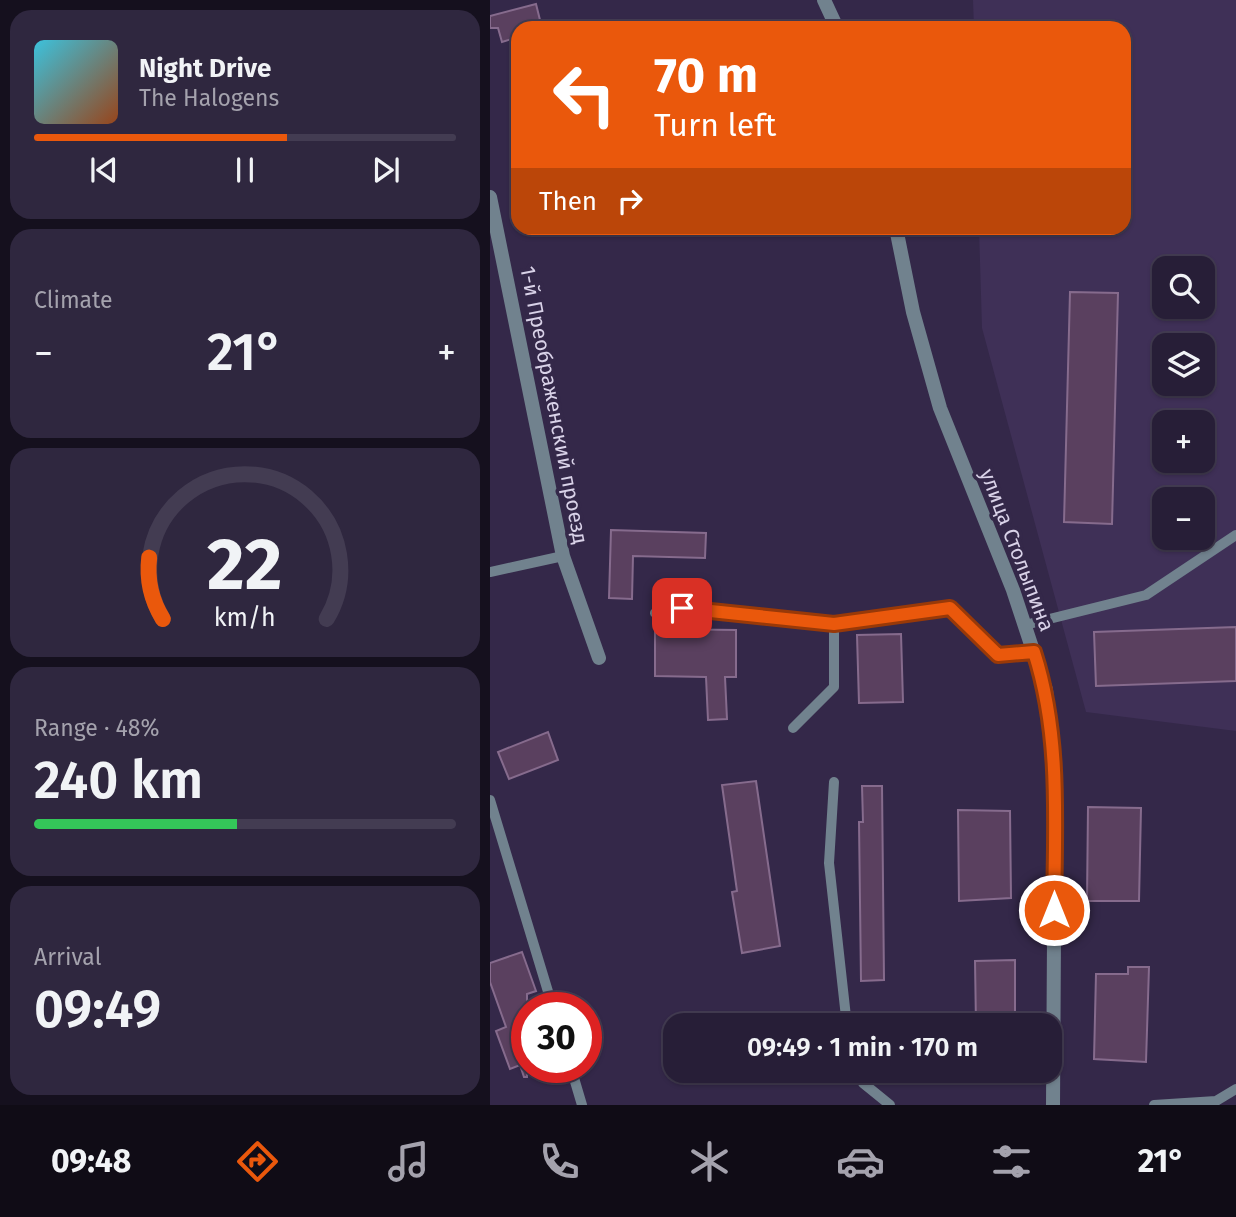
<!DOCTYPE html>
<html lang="en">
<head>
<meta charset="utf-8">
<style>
  :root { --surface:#271e37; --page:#2f273f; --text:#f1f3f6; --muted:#a4a2ad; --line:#433c52; --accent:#ea580c }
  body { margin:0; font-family:"Fira Sans",sans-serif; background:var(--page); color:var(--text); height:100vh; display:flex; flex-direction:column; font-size:26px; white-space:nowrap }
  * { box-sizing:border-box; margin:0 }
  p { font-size:23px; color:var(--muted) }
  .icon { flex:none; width:38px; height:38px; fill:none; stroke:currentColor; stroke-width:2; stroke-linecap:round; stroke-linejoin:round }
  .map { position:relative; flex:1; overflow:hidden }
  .sheet { display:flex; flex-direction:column; gap:10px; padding:10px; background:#15101e; width:490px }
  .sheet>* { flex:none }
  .guide { position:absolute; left:21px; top:21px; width:620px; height:214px; border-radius:21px; box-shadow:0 2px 5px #0004,0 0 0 2px var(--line); background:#ea580c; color:#fff; overflow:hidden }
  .controls { position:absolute; left:662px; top:256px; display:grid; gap:14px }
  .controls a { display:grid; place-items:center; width:63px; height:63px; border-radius:14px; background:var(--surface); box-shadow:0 2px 5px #0004,0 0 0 2px var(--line); font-size:35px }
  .speed { position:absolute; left:21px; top:992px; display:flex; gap:14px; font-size:35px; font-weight:700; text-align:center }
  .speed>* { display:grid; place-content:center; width:91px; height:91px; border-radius:50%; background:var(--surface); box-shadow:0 2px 5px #0004,0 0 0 2px var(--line); line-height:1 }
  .speed .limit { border:10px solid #d22; background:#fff; color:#111 }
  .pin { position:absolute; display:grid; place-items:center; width:60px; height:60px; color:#fff; margin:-30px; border-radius:14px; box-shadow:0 4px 10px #0006 }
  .me { position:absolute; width:77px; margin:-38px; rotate:0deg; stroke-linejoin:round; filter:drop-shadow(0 0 5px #0008) }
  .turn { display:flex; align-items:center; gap:24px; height:147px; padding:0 28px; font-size:32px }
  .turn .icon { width:91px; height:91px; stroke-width:2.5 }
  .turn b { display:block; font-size:49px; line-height:60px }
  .then { display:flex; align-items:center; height:66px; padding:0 28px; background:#0003; gap:14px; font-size:26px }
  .big { font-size:52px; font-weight:600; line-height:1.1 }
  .sheet .widget { flex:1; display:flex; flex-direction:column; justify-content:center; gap:10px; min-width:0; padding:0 24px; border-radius:21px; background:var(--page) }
  .sheet .dial { align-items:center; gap:0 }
  .dial svg { height:182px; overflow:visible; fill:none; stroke:var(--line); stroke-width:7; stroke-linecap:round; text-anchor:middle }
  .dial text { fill:var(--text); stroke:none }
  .song { display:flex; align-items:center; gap:21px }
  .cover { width:84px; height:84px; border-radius:10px; background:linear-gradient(135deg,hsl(190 70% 55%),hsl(20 70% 35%)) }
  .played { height:7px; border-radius:4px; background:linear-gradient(90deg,var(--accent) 60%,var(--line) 60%) }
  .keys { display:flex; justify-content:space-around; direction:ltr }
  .heat { display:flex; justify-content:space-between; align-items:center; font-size:38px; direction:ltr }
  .charge { height:10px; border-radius:5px; background:linear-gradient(90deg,#34c759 48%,var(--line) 0) }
  .trip { position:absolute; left:173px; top:1013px; width:399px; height:70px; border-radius:21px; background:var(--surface); box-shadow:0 2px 5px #0004,0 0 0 2px var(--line); font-weight:600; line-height:70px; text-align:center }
  .tab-bar { display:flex; height:112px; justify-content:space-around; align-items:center; background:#100c16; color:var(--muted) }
  .tab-bar .icon { width:49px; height:49px }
  .tab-bar .current { color:var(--accent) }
  .tab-bar b { font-size:32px; color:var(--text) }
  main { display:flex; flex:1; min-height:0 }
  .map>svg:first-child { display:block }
</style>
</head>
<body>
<main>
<section class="sheet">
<div class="widget">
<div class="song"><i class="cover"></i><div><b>Night Drive</b><p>The Halogens</p></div></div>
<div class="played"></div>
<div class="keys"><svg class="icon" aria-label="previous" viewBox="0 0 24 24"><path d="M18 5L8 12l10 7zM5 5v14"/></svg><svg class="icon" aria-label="pause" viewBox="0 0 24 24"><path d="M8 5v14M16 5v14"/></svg><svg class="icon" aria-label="next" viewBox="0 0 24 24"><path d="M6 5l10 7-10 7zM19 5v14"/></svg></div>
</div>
<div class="widget"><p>Climate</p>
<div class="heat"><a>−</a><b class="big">21°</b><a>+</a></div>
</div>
<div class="widget dial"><svg viewBox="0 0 100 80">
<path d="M14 69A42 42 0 1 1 86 69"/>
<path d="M14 69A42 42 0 0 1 8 42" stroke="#ea580c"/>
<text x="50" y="56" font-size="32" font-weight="700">22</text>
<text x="50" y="72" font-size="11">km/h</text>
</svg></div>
<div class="widget"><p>Range · 48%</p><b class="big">240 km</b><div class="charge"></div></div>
<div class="widget"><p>Arrival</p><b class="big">09:49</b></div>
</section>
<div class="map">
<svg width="746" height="1105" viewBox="0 0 746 1105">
  <rect width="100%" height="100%" fill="#342849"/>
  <path fill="#3f3057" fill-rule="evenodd" d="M483,0h263v731l-150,-19 -104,-384 -3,-100h145v-200h-150zM674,268h38v38h-38zM674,345h38v38h-38zM674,422h38v38h-38zM674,499h38v38h-38z"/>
  <g fill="#5a405f" stroke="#866b8d" stroke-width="2">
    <path d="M46,4l6,24h-24v9l-16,5 -4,-14h-8v-12z"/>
    <path d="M580,292l48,1 -6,231 -48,-2z"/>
    <path d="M121,530l95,3 -1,25 -72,-2 -1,43 -23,-1z"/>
    <path d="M746,627v54l-140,5 -2,-54z"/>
    <path d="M165,629l81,1v47h-11l2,42 -19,1 -2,-43 -51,-1z"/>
    <path d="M411,634l2,68 -44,1 -2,-68z"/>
    <path d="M58,732l10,28 -49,19 -11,-27z"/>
    <path d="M266,781l24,165 -38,7 -10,-61 5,-1 -15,-106z"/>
    <path d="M372,786h20l2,194 -23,1 -2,-159h4z"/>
    <path d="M598,807l53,1 -2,93h-52z"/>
    <path d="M468,810l52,1 1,87 -52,3z"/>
    <path d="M32,952l14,39 -9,3v83h-3l-4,-12 -10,4 -14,-38 10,-4 -16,-45v-19z"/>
    <path d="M525,960v66h-39l-1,-65z"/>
    <path d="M638,967h21l-3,95 -52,-3 2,-85h32z"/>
  </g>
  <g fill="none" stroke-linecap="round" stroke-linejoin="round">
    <g stroke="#71828e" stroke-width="10">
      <path d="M0,572l73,-16"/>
      <path d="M165,613l27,-5 152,16 116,-16 48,47 36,-4"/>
      <path d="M535,625l121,-30 90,-60"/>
      <path d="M303,728l41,-41v-63"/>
      <path d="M344,782l-5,81 18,163"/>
      <path d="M0,800l63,208"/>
      <path d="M81,1068l11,37"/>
      <path d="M370,1071l3,12 27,22"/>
      <path d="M664,1105l62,-4 20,-12"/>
    </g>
    <g stroke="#71828e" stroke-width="14">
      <path d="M334,0l13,28"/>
      <path d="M0,197l73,359 36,102"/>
      <path d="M406,228l17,84 27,96 73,182 33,100 9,81 -2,334"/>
    </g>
  </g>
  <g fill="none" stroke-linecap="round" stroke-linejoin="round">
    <defs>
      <path id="route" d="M192,608l152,16 116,-16 48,47 36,-3c27,83 21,172 20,258"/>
    </defs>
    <use href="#route" stroke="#983908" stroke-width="18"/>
    <use href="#route" stroke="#ea580c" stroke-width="12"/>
  </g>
  <g text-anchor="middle" stroke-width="7" stroke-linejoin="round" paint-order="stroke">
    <g font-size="21" fill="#d9d2e8" stroke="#342849">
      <text transform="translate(64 405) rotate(79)" y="7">1-й Преображенский проезд</text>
      <text transform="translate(527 550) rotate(69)" y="7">улица Столыпина</text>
    </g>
  </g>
</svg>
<div class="controls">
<a><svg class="icon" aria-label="search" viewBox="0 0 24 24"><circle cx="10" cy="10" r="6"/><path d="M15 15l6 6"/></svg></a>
<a><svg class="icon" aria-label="layers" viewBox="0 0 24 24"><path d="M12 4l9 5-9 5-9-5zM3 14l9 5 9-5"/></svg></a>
<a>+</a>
<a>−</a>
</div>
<div class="speed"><div class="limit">30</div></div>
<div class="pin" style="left:192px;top:608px;background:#d93025"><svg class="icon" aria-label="arrive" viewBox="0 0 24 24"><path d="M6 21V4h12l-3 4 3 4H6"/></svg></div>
<svg class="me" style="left:564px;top:910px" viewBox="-20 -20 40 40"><circle r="17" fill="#ea580c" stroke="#fff" stroke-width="3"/><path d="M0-11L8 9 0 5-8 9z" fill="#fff"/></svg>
<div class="trip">09:49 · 1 min · 170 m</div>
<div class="guide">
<div class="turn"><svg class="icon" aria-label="left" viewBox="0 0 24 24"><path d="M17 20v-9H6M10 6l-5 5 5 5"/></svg><div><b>70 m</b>Turn left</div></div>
<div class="then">Then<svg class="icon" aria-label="right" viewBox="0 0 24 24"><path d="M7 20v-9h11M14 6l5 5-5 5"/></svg></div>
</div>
</div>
</main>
<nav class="tab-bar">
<b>09:48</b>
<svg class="icon current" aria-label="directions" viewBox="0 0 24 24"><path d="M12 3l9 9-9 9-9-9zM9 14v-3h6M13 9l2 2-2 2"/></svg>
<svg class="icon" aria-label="music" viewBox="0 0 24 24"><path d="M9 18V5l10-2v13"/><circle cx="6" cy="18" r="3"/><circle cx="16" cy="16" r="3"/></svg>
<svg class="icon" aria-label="phone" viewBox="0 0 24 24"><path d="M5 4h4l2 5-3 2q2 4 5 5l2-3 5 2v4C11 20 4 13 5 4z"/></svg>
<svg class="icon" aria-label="climate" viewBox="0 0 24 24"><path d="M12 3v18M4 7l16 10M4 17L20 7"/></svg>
<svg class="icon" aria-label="car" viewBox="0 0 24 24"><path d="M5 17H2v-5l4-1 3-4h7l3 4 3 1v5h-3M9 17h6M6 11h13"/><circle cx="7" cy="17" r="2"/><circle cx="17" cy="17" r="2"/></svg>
<svg class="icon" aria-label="filters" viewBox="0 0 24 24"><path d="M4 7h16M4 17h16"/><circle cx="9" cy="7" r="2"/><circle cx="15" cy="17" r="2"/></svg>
<b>21°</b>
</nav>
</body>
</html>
